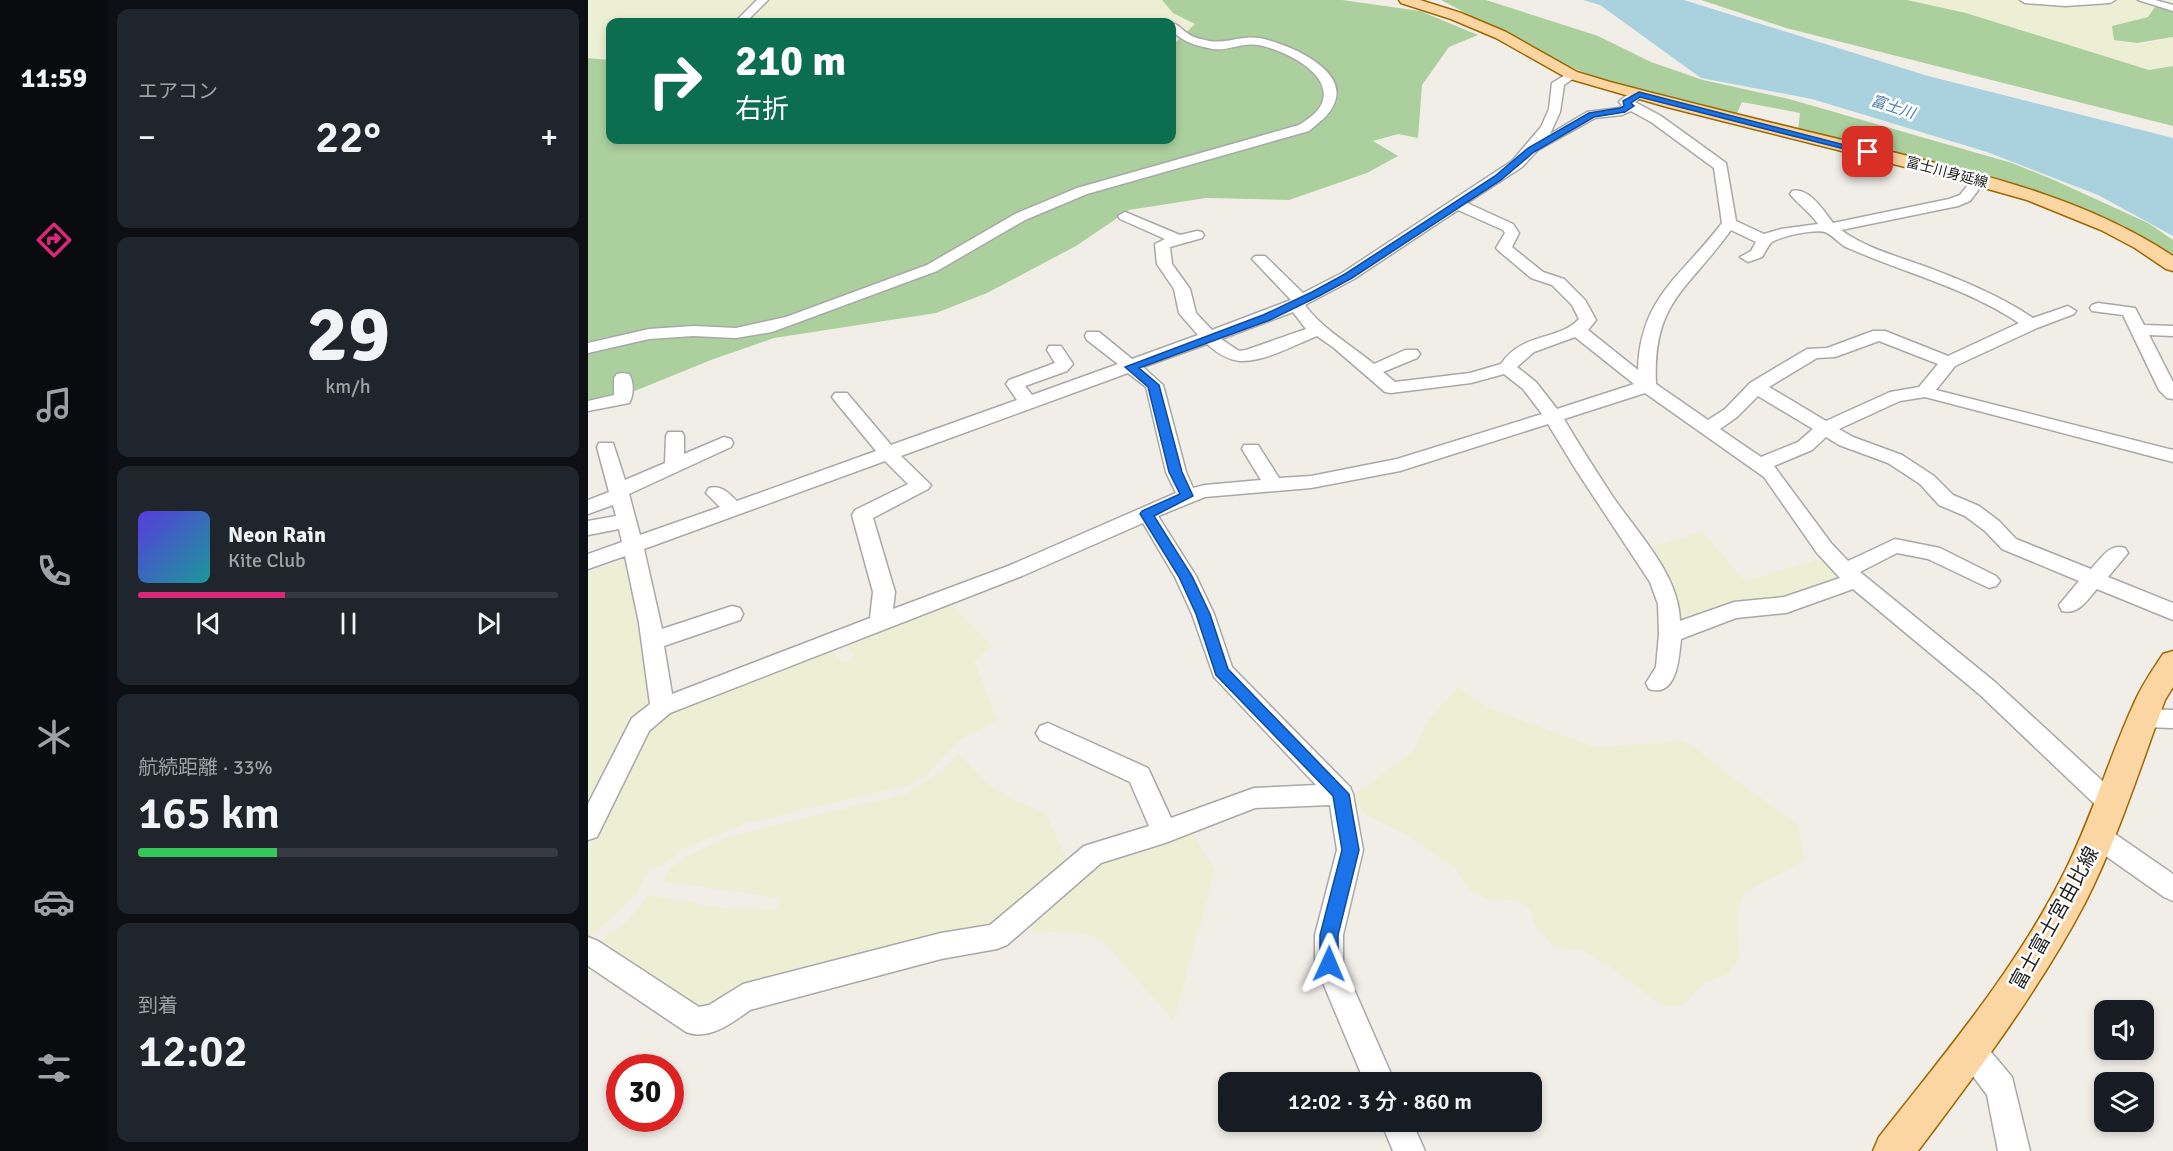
<!DOCTYPE html>
<html lang="ja">
<head>
<meta charset="utf-8">
<style>
  :root { --surface:#171b24; --page:#20242c; --text:#f1f3f6; --muted:#9ea1a6; --line:#363941; --accent:#db2777 }
  body { margin:0; font-family:Signika,"Noto Sans JP",sans-serif; background:var(--page); color:var(--text); height:100vh; display:flex; flex-direction:column; font-size:22px; white-space:nowrap }
  * { box-sizing:border-box; margin:0 }
  p { font-size:20px; color:var(--muted) }
  .icon { flex:none; width:33px; height:33px; fill:none; stroke:currentColor; stroke-width:2; stroke-linecap:round; stroke-linejoin:round }
  .map { position:relative; flex:1; overflow:hidden }
  .side { display:flex; flex-direction:column; gap:9px; padding:9px; background:#0d0f14; width:480px }
  .side>* { flex:none }
  .hud { position:absolute; left:18px; top:18px; width:570px; height:126px; border-radius:12px; box-shadow:0 3px 9px #0003; background:#0b6e4f; color:#fff; overflow:hidden }
  .fabs { position:absolute; left:1506px; top:1000px; display:grid; gap:12px }
  .fabs a { display:grid; place-items:center; width:60px; height:60px; border-radius:12px; background:var(--surface); box-shadow:0 3px 9px #0003; font-size:30px }
  .speed { position:absolute; left:18px; top:1054px; display:flex; gap:12px; font-size:30px; font-weight:700; text-align:center }
  .speed>* { display:grid; place-content:center; width:78px; height:78px; border-radius:50%; background:var(--surface); box-shadow:0 3px 9px #0003; line-height:1 }
  .speed .limit { border:9px solid #d22; background:#fff; color:#111 }
  .pin { position:absolute; display:grid; place-items:center; width:51px; height:51px; color:#fff; margin:-26px; border-radius:12px; box-shadow:0 3px 9px #0006 }
  .me { position:absolute; width:66px; margin:-33px; rotate:1deg; stroke-linejoin:round; filter:drop-shadow(0 0 4px #0008) }
  .turn { display:flex; align-items:center; gap:21px; height:126px; padding:0 30px; font-size:27px }
  .turn .icon { width:78px; height:78px; stroke-width:2.5 }
  .turn b { display:block; font-size:42px; line-height:51px }
  .big { font-size:45px; font-weight:600; line-height:1.1 }
  .side .card { flex:1; display:flex; flex-direction:column; justify-content:center; gap:9px; min-width:0; padding:0 21px; border-radius:12px; background:var(--page) }
  .side .dial { align-items:center; gap:0 }
  .dial b { font-size:78px; line-height:1 }
  .song { display:flex; align-items:center; gap:18px }
  .cover { width:72px; height:72px; border-radius:9px; background:linear-gradient(135deg,hsl(250 70% 55%),hsl(180 70% 35%)) }
  .played { height:6px; border-radius:3px; background:linear-gradient(90deg,var(--accent) 35%,var(--line) 35%) }
  .keys { display:flex; justify-content:space-around; direction:ltr }
  .heat { display:flex; justify-content:space-between; align-items:center; font-size:33px; direction:ltr }
  .charge { height:9px; border-radius:4px; background:linear-gradient(90deg,#34c759 33%,var(--line) 0) }
  .trip { position:absolute; left:630px; top:1072px; width:324px; height:60px; border-radius:12px; background:var(--surface); box-shadow:0 3px 9px #0003; font-weight:600; line-height:60px; text-align:center }
  main { display:flex; flex:1; min-height:0 }
  .menu { display:flex; flex-direction:column; width:108px; justify-content:space-around; align-items:center; background:#090b0e; color:var(--muted) }
  .menu .icon { width:42px; height:42px }
  .menu .current { color:var(--accent) }
  .menu b { font-size:27px; color:var(--text) }
  .map>svg:first-child { display:block }
</style>
</head>
<body>
<main>
<nav class="menu">
<b>11:59</b>
<svg class="icon current" aria-label="directions" viewBox="0 0 24 24"><path d="M12 3l9 9-9 9-9-9zM9 14v-3h6M13 9l2 2-2 2"/></svg>
<svg class="icon" aria-label="music" viewBox="0 0 24 24"><path d="M9 18V5l10-2v13"/><circle cx="6" cy="18" r="3"/><circle cx="16" cy="16" r="3"/></svg>
<svg class="icon" aria-label="phone" viewBox="0 0 24 24"><path d="M5 4h4l2 5-3 2q2 4 5 5l2-3 5 2v4C11 20 4 13 5 4z"/></svg>
<svg class="icon" aria-label="climate" viewBox="0 0 24 24"><path d="M12 3v18M4 7l16 10M4 17L20 7"/></svg>
<svg class="icon" aria-label="car" viewBox="0 0 24 24"><path d="M5 17H2v-5l4-1 3-4h7l3 4 3 1v5h-3M9 17h6M6 11h13"/><circle cx="7" cy="17" r="2"/><circle cx="17" cy="17" r="2"/></svg>
<svg class="icon" aria-label="filters" viewBox="0 0 24 24"><path d="M4 7h16M4 17h16"/><circle cx="9" cy="7" r="2"/><circle cx="15" cy="17" r="2"/></svg>
</nav>
<section class="side">
<div class="card"><p>エアコン</p>
<div class="heat"><a>−</a><b class="big">22°</b><a>+</a></div>
</div>
<div class="card dial"><b>29</b><p>km/h</p></div>
<div class="card">
<div class="song"><i class="cover"></i><div><b>Neon Rain</b><p>Kite Club</p></div></div>
<div class="played"></div>
<div class="keys"><svg class="icon" aria-label="previous" viewBox="0 0 24 24"><path d="M18 5L8 12l10 7zM5 5v14"/></svg><svg class="icon" aria-label="pause" viewBox="0 0 24 24"><path d="M8 5v14M16 5v14"/></svg><svg class="icon" aria-label="next" viewBox="0 0 24 24"><path d="M6 5l10 7-10 7zM19 5v14"/></svg></div>
</div>
<div class="card"><p>航続距離 · 33%</p><b class="big">165 km</b><div class="charge"></div></div>
<div class="card"><p>到着</p><b class="big">12:02</b></div>
</section>
<div class="map">
<svg width="1585" height="1151" viewBox="0 0 1585 1151">
  <rect width="100%" height="100%" fill="#f1eee8"/>
  <g fill="#edefd4">
    <path d="M0,0h574l11,13 23,11 -24,22v-24h-562v38l-22,-2z"/>
    <path d="M1319,0h266v9l-61,18 2,13 30,4 29,-7v29l-24,4 -176,-55z"/>
    <path d="M1115,532l42,49 78,-23 18,19 -45,19 -74,8 -42,17 -5,-28 -26,-46z"/>
    <path d="M38,559l13,48 12,103 -24,17 -39,77v-232z"/>
    <path d="M361,602l44,44 -19,15 23,59 -39,21 -32,35 -17,9 -166,39 -63,26 -18,16 -12,2 -13,25 -35,34 -14,10v-85l61,-123 13,-14 168,-67 12,15 12,-6 -9,-16z"/>
    <path d="M870,687l28,20 108,40 87,-6 10,3 44,36 63,44 7,36 -59,32 -9,15 3,51 -13,16 -23,9 -22,23h-19l-54,-40 -27,-16 -27,-2 -21,-25 -5,-15 -12,-8 -31,-1 -16,-9 -15,-22 -48,-33 -42,-21 -12,-18 61,-45 14,-31z"/>
    <path d="M371,753l26,29 28,18 32,12 24,52 -77,64 -63,7 -78,28 -143,46 -31,-10 -81,-55 32,-24 21,-25 73,13 55,2 2,-12 -117,-17 8,-12 15,-12 46,-21 175,-42 37,-24z"/>
    <path d="M603,831l24,40 -41,150 -74,-83 -30,-7 -37,2 -3,-12 61,-52 20,-12z"/>
  </g>
  <g fill="#acd09d">
    <path d="M574,0h180l78,11 58,24 -29,12 -27,38 -4,53 -20,-4 -25,7 25,15 -31,17 -78,27 -83,-2 -77,12 -53,36 -89,47 -51,20 -162,25 -63,22 -123,50v-352l22,2v80h562v-94l23,-22 -22,-11z"/>
    <path d="M853,0h45l112,36 53,26 52,18 86,19 223,64 42,17 94,43 25,17v15l-52,-31 -71,-26 -252,-68 2,-17 -58,-11 -5,11 -137,-34 -39,-16z"/>
    <path d="M1113,0h206l59,13 183,57 24,-4v60l-387,-98z"/>
    <path d="M1567,7l18,2v28l-36,6 -23,-3 -2,-14 36,-9z"/>
  </g>
  <path fill="#a9d2de" d="M995,0h101l244,76 245,62v98l-75,-41 -111,-43 -175,-53 -111,-21 -101,-73z"/>
  <g fill="none" stroke-linecap="round" stroke-linejoin="round">
    <defs>
      <g id="minor">
        <path d="M169,0h11l-22,22h-11z"/>
        <path d="M1432,0h95l-5,3 -45,3 -40,-3z"/>
        <path d="M1550,0h17l18,5v6z"/>
        <path d="M584,23c7,2 9,6 15,10 6,5 14,6 22,8 17,3 33,-6 50,-3 27,5 91,31 75,66 -5,12 -16,19 -25,27l-222,63 -62,26 -88,51 -165,61 -36,6 -43,-2 -44,3 -61,14v-10l61,-14 44,-3 43,2 50,-11 141,-52 88,-51 62,-26 222,-63c9,-6 19,-12 23,-22 12,-30 -40,-54 -64,-58 -15,-3 -30,6 -45,4 -16,-3 -30,-7 -41,-18z"/>
        <path d="M984,71l6,4 -14,10 -4,27 -10,22 37,-22 32,-4 3,-3 -3,-3c5,-6 16,-12 24,-10l2,3 -10,7 26,14 65,47 10,58 28,13 17,-5 37,-5c-8,-12 -19,-19 -28,-30l2,-3c17,-4 32,20 41,32l116,-24 11,-4 14,-18h10l2,3 -16,21 -12,5 -117,24c23,17 52,25 80,35 38,14 78,30 112,53l35,-12 8,5 -2,3 -37,14 -82,38 -19,24 237,60v12l-248,-65 -25,4 -61,28 14,8 49,18 32,21 19,19 26,11 20,15 17,18 75,30c10,-10 18,-26 34,-21l3,5 -20,24 65,26v17l-76,-31c-10,11 -18,26 -35,22l-3,-6 20,-24 -77,-32 -17,-18 -20,-15 -26,-11 -19,-21 -32,-21 -49,-18 -13,-8 -14,13 -38,16 57,77 17,18 47,-22 45,9 56,28 4,5 -4,5 -7,2 -61,-29 -31,-6 -37,19 135,110 126,116 4,7 -4,7 -9,4 -9,-4 -124,-118 -126,-105 -67,24 -50,5 -55,21c-2,19 -4,59 -32,50l-3,-6 10,-16 3,-33 -1,-30 -8,-22 -74,-112 -28,-46 -148,47 -89,17 -106,9 -47,19 38,60 18,38 18,53 118,120 3,7 10,56 -20,85v29l52,119h-30l-50,-119v-29l22,-85 -7,-45 -75,3 -90,35 -64,20 -94,82 -10,4 -56,10 -191,51c-18,13 -41,31 -64,22l-98,-66v-29l10,4 101,66 10,-2 34,-21 198,-51 49,-8 94,-79 65,-20 -19,-44 -90,-42 -4,-7 4,-7 8,-3 100,45 23,50 83,-30 62,-3 -102,-108 -22,-63 -17,-37 -32,-54 -121,53 -352,137 -21,18 -52,106 -9,3v-36l44,-86 18,-14 -11,-81 -14,-67 -37,13v-15l34,-12 -3,-13 -31,6v-14l28,-5 -3,-11 -25,9v-14l21,-8 -12,-45 2,-4h14l12,37 40,-17 1,-27 2,-4h14l2,4v18l40,-17 7,2 2,4 -2,4 -102,47 11,41 80,-28 -14,-14 3,-5c13,-3 19,5 28,13l139,-50 -41,-50 -3,-4 3,-4h12l44,52 126,-45 -11,-16 3,-4 46,-17 -8,-13 2,-4h12l12,18 -6,7 -42,15 7,9 86,-31 -31,-24 -2,-4 2,-4h12l33,27 66,-24 -19,-22 -5,-24 -17,-25 -2,-20 10,-5 -45,-20 -2,-3 7,-4 55,23 17,-4 5,1 2,3 -2,3 -32,9 2,17 18,25 6,24 16,17 79,-30 -36,-38 -3,-3 3,-3h10l38,37 39,-20 170,-112 29,-34 8,-18 3,-26zM1043,111l20,11 63,46 8,55c-40,53 -82,74 -84,147l-50,-40 8,-10 -11,-20 -21,-21 -21,-7 -31,-25 7,-14 -6,-9 -46,-21 55,-36 16,-17 57,-32 27,-3zM870,210l45,20 2,3 -9,15 3,3 32,27 21,7 20,20 7,14c-20,22 -57,13 -78,45l-31,9 -75,9 -12,-10 34,-14 3,-4 -3,-4h-12l-31,14c-23,-19 -53,-36 -69,-59l49,-26zM1143,230l25,12 -5,9 -11,6 8,5 14,-5c3,-4 6,-12 10,-15 10,-6 42,-13 53,-10 8,3 15,13 23,16 57,25 119,40 171,75l-71,33 -63,-25h-12l-46,17 -20,1 -57,34 -25,26 -17,11 -52,-36c-4,-83 33,-95 75,-154zM705,312l13,17 -60,21 -7,1 -18,-12zM729,336l17,12 51,44 6,1 80,-10 33,-9 19,15 19,25 -145,45 -86,17 -32,2 -21,-33h-14l-2,4 19,31 -56,5 -12,3 -7,-16 -23,-87 -20,-18 64,-23c9,8 20,16 33,17 25,1 54,-16 77,-25zM987,337l59,47 -77,25 -21,-27 -19,-15 17,-15zM1291,341l59,23 -19,23 -29,5 -64,29 -57,-34 48,-29 18,-1zM540,373l18,14 20,85 10,21 -168,73 -115,43 2,-17 -22,-74 55,-29 3,-4 -30,-29zM1057,393l119,84 53,76 23,25 -56,19 -50,5 -54,19c-1,-46 -41,-86 -67,-124 -17,-26 -34,-52 -49,-78zM1170,396l55,33 -15,13 -37,15 -41,-28 17,-12zM297,461l23,23 -53,26 -3,5 21,77 -3,26 -198,76 -8,-48 76,-26 3,-6 -3,-6 -8,-2 -70,23 -18,-80z"/>
        <path d="M1510,303l37,5 9,17 29,1v10l-24,-1 24,47v17l-6,-1 -8,-8 -36,-75 -31,-4 -2,-3 2,-3z"/>
        <path d="M35,373l6,1c5,7 5,22 0,29l-41,8v-10l26,-6v-17l3,-4z"/>
        <path d="M1556,709l29,1v18l-29,-1 -8,-2 -4,-7 4,-7z"/>
        <path d="M1511,826l9,3 65,45v27l-9,-4 -74,-52 -4,-8 4,-8z"/>
        <path d="M1383,1035l10,5 31,37 18,74h-32l-11,-56 -26,-35 -5,-10 5,-10z"/>
        <path d="M793,1122h31l13,29h-32z"/>
      </g>
      <g id="major">
        <path d="M811,0h21l41,13 45,19 71,40 33,10c91,24 182,46 274,68 100,25 202,48 289,106v15l-7,-2 -31,-21 -34,-18 -74,-30 -78,-22 -282,-71 -100,-29 -71,-40 -45,-19 -50,-16z"/>
        <path d="M1585,651v36l-8,13c-25,68 -47,138 -80,203 -47,89 -107,168 -167,248h-45l6,-14c65,-83 135,-165 183,-260 30,-58 47,-121 75,-180 7,-15 17,-29 26,-43z"/>
      </g>
    </defs>
    <use href="#minor" stroke="#a8a8a8" stroke-width="3"/>
    <use href="#major" stroke="#9d6801" stroke-width="3"/>
    <use href="#minor" fill="#fff" fill-rule="evenodd"/>
    <use href="#major" fill="#fbd5a2" fill-rule="evenodd"/>
  </g>
  <path fill="#1a73e8" stroke="#114b97" stroke-width="1.5" d="M1051,92l233,60 -4,3 -228,-58 -9,6 3,3 -9,6 -31,5 -60,35 -33,28 -149,98 -33,18 -49,24 -131,48 20,17 23,87 11,24 -39,20 38,60 18,38 18,55 121,125 10,56 -21,85v29l-3,6 -6,3 -7,-3 -2,-6v-29l22,-85 -9,-54 -117,-121 -20,-61 -17,-37 -39,-63 2,-3 38,-17 -11,-22 -21,-85 -23,-20 138,-52 49,-23 33,-18 150,-98 33,-28 61,-35 31,-5 4,-2 -1,-5z"/>
  <g text-anchor="middle" stroke-width="5" stroke-linejoin="round" paint-order="stroke">
    <g font-size="14" fill="#212121" stroke="#fff">
      <text transform="translate(1359 172) rotate(15)" y="5">富士川身延線</text>
    </g>
    <g font-size="15" font-style="italic" fill="#4a7aa9" stroke="#fff">
      <text transform="translate(1305 107) rotate(18)" y="5">富士川</text>
    </g>
    <g font-size="20" fill="#212121" stroke="#fff">
      <text transform="translate(1466 918) rotate(-61)" y="7">富士富士宮由比線</text>
    </g>
  </g>
</svg>
<div class="fabs">
<a><svg class="icon" aria-label="sound" viewBox="0 0 24 24"><path d="M4 9h4l5-4v14l-5-4H4zM17 9q2 3 0 6"/></svg></a>
<a><svg class="icon" aria-label="layers" viewBox="0 0 24 24"><path d="M12 4l9 5-9 5-9-5zM3 14l9 5 9-5"/></svg></a>
</div>
<div class="speed"><div class="limit">30</div></div>
<div class="pin" style="left:1280px;top:152px;background:#d93025"><svg class="icon" aria-label="arrive" viewBox="0 0 24 24"><path d="M6 21V4h12l-3 4 3 4H6"/></svg></div>
<svg class="me" style="left:741px;top:964px" viewBox="-20 -20 40 40"><path d="M0-17L14 15 0 8-14 15z" fill="#1a73e8" stroke="#fff" stroke-width="4"/></svg>
<div class="trip">12:02 · 3 分 · 860 m</div>
<div class="hud">
<div class="turn"><svg class="icon" aria-label="right" viewBox="0 0 24 24"><path d="M7 20v-9h11M14 6l5 5-5 5"/></svg><div><b>210 m</b>右折</div></div>
</div>
</div>
</main>
</body>
</html>
